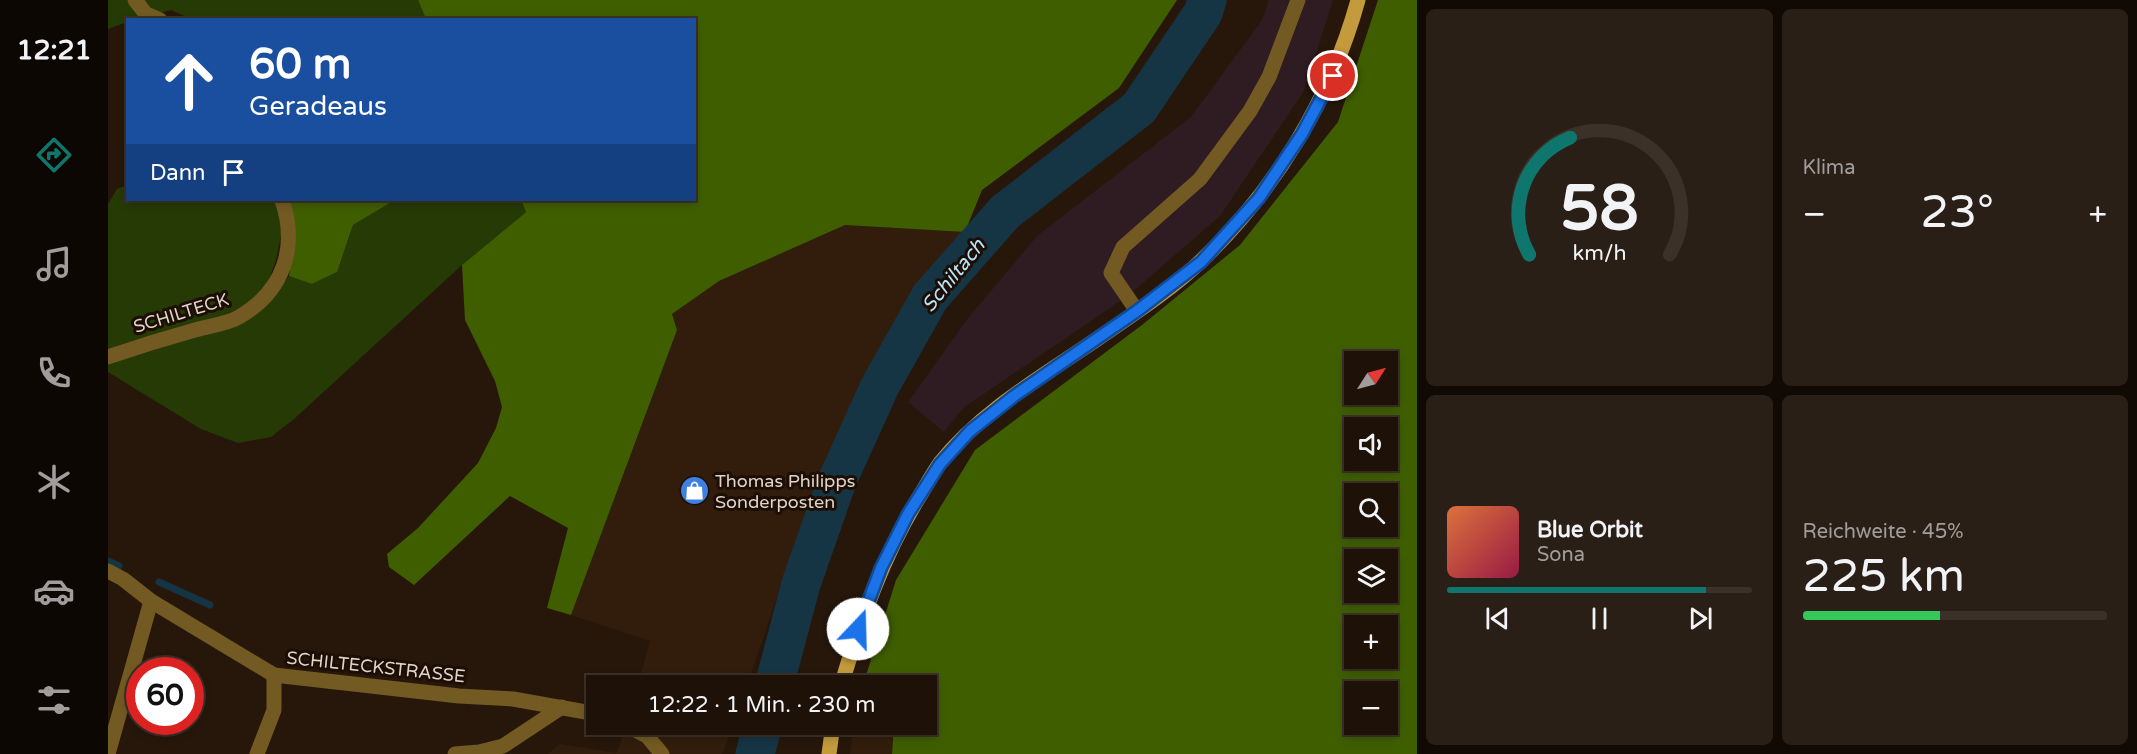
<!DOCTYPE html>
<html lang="de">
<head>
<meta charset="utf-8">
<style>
  :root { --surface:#1d1108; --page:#2a1f16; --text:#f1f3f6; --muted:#a09d9c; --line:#3b3129; --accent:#0f766e }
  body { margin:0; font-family:"Varela Round",sans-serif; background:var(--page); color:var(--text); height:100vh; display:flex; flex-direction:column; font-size:22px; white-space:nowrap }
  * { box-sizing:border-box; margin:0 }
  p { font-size:20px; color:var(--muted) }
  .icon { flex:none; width:33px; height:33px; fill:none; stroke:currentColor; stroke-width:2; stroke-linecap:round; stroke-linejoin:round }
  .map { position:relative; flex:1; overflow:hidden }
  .sheet { display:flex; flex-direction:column; gap:9px; padding:9px; background:#100904; width:720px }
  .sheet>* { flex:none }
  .top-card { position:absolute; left:18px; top:18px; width:570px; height:183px; border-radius:0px; box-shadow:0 3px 9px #0003,0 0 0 2px var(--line); background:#1a4fa0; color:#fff; overflow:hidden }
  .needle { width:39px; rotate:54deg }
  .tools { position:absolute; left:1236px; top:351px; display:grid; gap:12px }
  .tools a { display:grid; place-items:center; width:54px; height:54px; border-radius:0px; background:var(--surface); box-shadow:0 3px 9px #0003,0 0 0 2px var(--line); font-size:30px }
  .speed { position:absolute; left:18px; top:657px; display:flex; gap:12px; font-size:30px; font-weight:700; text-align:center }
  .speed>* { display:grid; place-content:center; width:78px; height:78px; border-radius:50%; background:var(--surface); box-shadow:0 3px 9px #0003,0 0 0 2px var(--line); line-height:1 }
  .speed .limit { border:9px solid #d22; background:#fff; color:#111 }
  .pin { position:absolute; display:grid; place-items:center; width:51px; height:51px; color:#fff; margin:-26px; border:3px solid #fff; border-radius:50%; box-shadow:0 2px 6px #0007 }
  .me { position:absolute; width:66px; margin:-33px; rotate:21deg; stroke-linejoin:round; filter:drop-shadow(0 0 4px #0008) }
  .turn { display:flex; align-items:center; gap:21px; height:126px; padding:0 24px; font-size:27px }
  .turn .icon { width:78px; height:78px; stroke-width:2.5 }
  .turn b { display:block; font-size:42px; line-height:51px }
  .then { display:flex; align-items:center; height:57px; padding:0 24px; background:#0003; gap:12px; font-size:22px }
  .big { font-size:45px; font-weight:600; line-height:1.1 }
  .sheet .widget { flex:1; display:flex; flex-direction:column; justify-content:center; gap:9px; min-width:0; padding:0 21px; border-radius:9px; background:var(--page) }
  .sheet .dial { align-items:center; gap:0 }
  .dial svg { height:156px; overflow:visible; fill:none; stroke:var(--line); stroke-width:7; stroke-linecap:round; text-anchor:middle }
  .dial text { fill:var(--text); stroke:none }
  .song { display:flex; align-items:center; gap:18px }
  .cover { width:72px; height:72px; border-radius:9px; background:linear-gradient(135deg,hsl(20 70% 55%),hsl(340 70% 35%)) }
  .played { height:6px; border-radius:3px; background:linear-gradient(90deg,var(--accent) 85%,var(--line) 85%) }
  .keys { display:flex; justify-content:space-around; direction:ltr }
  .heat { display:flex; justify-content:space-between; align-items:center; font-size:33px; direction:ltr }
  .charge { height:9px; border-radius:4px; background:linear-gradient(90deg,#34c759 45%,var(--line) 0) }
  .sheet .tiles { flex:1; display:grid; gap:9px; grid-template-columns:repeat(2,1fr) }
  .trip { position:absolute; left:478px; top:675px; width:351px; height:60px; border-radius:0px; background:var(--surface); box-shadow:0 3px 9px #0003,0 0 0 2px var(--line); font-weight:600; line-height:60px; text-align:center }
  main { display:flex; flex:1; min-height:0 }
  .dock { display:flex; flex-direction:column; width:108px; justify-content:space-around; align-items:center; background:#0c0703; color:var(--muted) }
  .dock .icon { width:42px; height:42px }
  .dock .current { color:var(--accent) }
  .dock b { font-size:27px; color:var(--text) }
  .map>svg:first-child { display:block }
</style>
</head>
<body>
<main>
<nav class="dock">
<b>12:21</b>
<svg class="icon current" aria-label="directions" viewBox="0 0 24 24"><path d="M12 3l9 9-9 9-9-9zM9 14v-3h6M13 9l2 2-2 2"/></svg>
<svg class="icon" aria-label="music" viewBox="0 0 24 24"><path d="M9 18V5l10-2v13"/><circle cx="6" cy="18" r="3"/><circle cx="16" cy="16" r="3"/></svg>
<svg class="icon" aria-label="phone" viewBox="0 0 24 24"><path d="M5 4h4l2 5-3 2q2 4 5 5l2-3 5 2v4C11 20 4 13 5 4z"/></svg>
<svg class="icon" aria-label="climate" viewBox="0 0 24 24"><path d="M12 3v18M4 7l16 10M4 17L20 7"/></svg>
<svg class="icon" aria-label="car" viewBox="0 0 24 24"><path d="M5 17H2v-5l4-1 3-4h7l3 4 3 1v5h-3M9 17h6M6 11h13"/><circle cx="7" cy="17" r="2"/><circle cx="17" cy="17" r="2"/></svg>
<svg class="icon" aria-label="filters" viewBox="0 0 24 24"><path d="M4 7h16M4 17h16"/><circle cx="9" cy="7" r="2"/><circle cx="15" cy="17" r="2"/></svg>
</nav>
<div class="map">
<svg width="1309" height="754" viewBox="0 0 1309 754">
  <rect width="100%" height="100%" fill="#27170b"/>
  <g fill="#321d0c">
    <path d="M737,225l120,7 -45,54 -25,39 5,17 -51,88 -43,83 -59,172h-109l12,-44 -79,-26 106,-285 -5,-16 47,-33z"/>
    <path d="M518,725h108l-12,29h-174l12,-10 57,9z"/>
    <path d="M746,725h40l-2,29h-42z"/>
  </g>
  <path fill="#2e1c22" d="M1161,0h64l-29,91 -84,125 -91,79 -166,113 -19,24 -36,-30 61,-85 68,-81 154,-119 71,-97z"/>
  <g fill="#263a05">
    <path d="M0,0h20l13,18 -13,2 -1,2 -19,7z"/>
    <path d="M36,0h274l8,19h-235l-20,-9 -14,4z"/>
    <path d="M19,185l1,15h149l5,31 -6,29 -8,22 -10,13 -17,13 -21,9 -112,35v-148l9,-15z"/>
    <path d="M287,200h126l5,12 -64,53 -168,154 -23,18 -33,6 -37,-14 -93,-57v-10l161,-61 20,-25 23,8 25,-12 16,-47z"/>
  </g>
  <g fill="#3f5e00" fill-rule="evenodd">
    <path d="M310,0h759l-58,88 -137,102 -17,42 -120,-7 -126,56 -47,33 5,16 -106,285 -24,-7 21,-80 -58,-32 -96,89 -25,-18 -2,-13 31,-26 60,-65 18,-35 6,-21 -7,-26 -30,-61 -3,-55 64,-53 -5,-12h173v-180l-268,-1z"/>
    <path d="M1270,0h39v754h-525l2,-29 33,-1v-38l-64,-1 33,-105 79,-130 167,-125 98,-80 98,-123zM1246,362h34v32h-34zM1246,428h34v32h-34zM1246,494h34v32h-34zM1246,560h34v32h-34zM1246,626h34v32h-34zM1246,692h34v32h-34z"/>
    <path d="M182,200h105l-42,25 -16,47 -25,12 -23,-8 4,-32z"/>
  </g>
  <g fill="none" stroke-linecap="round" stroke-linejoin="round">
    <g stroke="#153444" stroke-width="7">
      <path d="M0,561l11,5"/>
      <path d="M51,582l51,23"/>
    </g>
    <g stroke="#153444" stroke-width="39">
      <path d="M666,686l27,-102 36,-103 43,-95 50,-89 75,-85 134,-104 64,-95 4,-13"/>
      <path d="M647,754l8,-30"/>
    </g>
    <g stroke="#725a22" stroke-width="15">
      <path d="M27,0l11,14 14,6"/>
      <path d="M1029,311l-26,-38 12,-26 77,-68 50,-68 19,-34 29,-77"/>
      <path d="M0,357c29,-10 58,-19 87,-27 14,-4 32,-6 44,-13 45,-26 59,-70 43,-117"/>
      <path d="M0,571l15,8 28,22 123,74 185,21 54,3 84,15"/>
      <path d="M516,724l23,12 15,18"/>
      <path d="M0,754l43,-153"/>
      <path d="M149,754l17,-44v-35"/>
      <path d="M347,754l24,-2 24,-6 59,-39"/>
    </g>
    <g stroke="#c39a3c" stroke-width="15">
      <path d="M733,686c20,-67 43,-133 80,-192 6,-10 12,-21 19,-31 42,-53 105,-88 160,-126 32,-22 73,-49 101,-76 74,-70 130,-163 157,-261"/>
      <path d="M721,754l4,-30"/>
    </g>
  </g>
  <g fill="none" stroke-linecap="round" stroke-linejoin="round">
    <defs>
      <path id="route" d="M750,629l23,-61 27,-54 32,-50 30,-33 44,-35 123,-85 64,-49 58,-64 43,-64 31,-58"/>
    </defs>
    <use href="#route" stroke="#114b97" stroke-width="15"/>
    <use href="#route" stroke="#1a73e8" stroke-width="10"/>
  </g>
  <defs>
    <symbol id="shop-disc" viewBox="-11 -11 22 22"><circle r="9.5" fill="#3f7fe0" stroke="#1d0e04"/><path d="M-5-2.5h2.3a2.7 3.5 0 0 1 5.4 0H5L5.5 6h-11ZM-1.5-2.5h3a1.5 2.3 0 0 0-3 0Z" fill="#fff"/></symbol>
  </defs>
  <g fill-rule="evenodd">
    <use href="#shop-disc" x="570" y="474" width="33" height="33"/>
  </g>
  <g text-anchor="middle" stroke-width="6" stroke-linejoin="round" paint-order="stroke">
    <g font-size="18" fill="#dfd4cc" stroke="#1d0e04">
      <text transform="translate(73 313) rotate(-17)" y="6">SCHILTECK</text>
      <text transform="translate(268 667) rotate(6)" y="6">SCHILTECKSTRASSE</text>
    </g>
    <g font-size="18" fill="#dfd4cc" stroke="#1d0e04" text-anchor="start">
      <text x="607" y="487">Thomas Philipps<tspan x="607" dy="21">Sonderposten</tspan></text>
    </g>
    <g font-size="20" font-style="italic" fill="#b7e4fe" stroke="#1d0e04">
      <text transform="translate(845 275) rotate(-51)" y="7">Schiltach</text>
    </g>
  </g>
</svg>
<div class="tools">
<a><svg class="needle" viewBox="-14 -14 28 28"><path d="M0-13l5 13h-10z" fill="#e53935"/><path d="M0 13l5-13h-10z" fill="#a09d9c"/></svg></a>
<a><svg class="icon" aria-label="sound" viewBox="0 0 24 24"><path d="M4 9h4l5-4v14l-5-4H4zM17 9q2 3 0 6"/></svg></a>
<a><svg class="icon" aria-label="search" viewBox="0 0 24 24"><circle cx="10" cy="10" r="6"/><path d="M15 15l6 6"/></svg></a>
<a><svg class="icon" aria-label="layers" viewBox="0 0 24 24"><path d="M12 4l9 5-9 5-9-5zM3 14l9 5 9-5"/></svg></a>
<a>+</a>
<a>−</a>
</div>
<div class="speed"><div class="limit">60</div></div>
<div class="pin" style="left:1225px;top:76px;background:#d93025"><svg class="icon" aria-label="arrive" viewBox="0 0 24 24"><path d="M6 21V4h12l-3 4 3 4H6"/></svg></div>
<svg class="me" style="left:750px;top:629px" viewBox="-20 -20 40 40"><circle r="19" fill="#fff"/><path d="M0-13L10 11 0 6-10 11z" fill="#1a73e8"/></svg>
<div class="trip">12:22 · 1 Min. · 230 m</div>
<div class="top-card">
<div class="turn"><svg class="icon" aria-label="ahead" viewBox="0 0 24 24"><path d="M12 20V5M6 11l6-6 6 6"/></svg><div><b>60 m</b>Geradeaus</div></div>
<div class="then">Dann<svg class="icon" aria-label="arrive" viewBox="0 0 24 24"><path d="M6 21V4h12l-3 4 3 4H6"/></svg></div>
</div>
</div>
<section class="sheet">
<div class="tiles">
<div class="widget dial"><svg viewBox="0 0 100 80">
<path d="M14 69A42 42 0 1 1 86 69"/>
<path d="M14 69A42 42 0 0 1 35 9" stroke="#0f766e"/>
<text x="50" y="56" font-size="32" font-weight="700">58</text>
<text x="50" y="72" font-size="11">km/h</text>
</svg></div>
<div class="widget"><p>Klima</p>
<div class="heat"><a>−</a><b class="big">23°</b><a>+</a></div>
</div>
<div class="widget">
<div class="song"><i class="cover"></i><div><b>Blue Orbit</b><p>Sona</p></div></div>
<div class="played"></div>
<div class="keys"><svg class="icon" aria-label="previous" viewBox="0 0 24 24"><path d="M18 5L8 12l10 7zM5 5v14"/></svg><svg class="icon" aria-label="pause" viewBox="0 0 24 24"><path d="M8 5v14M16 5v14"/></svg><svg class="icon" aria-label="next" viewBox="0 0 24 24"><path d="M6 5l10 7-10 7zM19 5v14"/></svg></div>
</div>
<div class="widget"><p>Reichweite · 45%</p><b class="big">225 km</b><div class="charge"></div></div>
</div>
</section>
</main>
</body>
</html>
